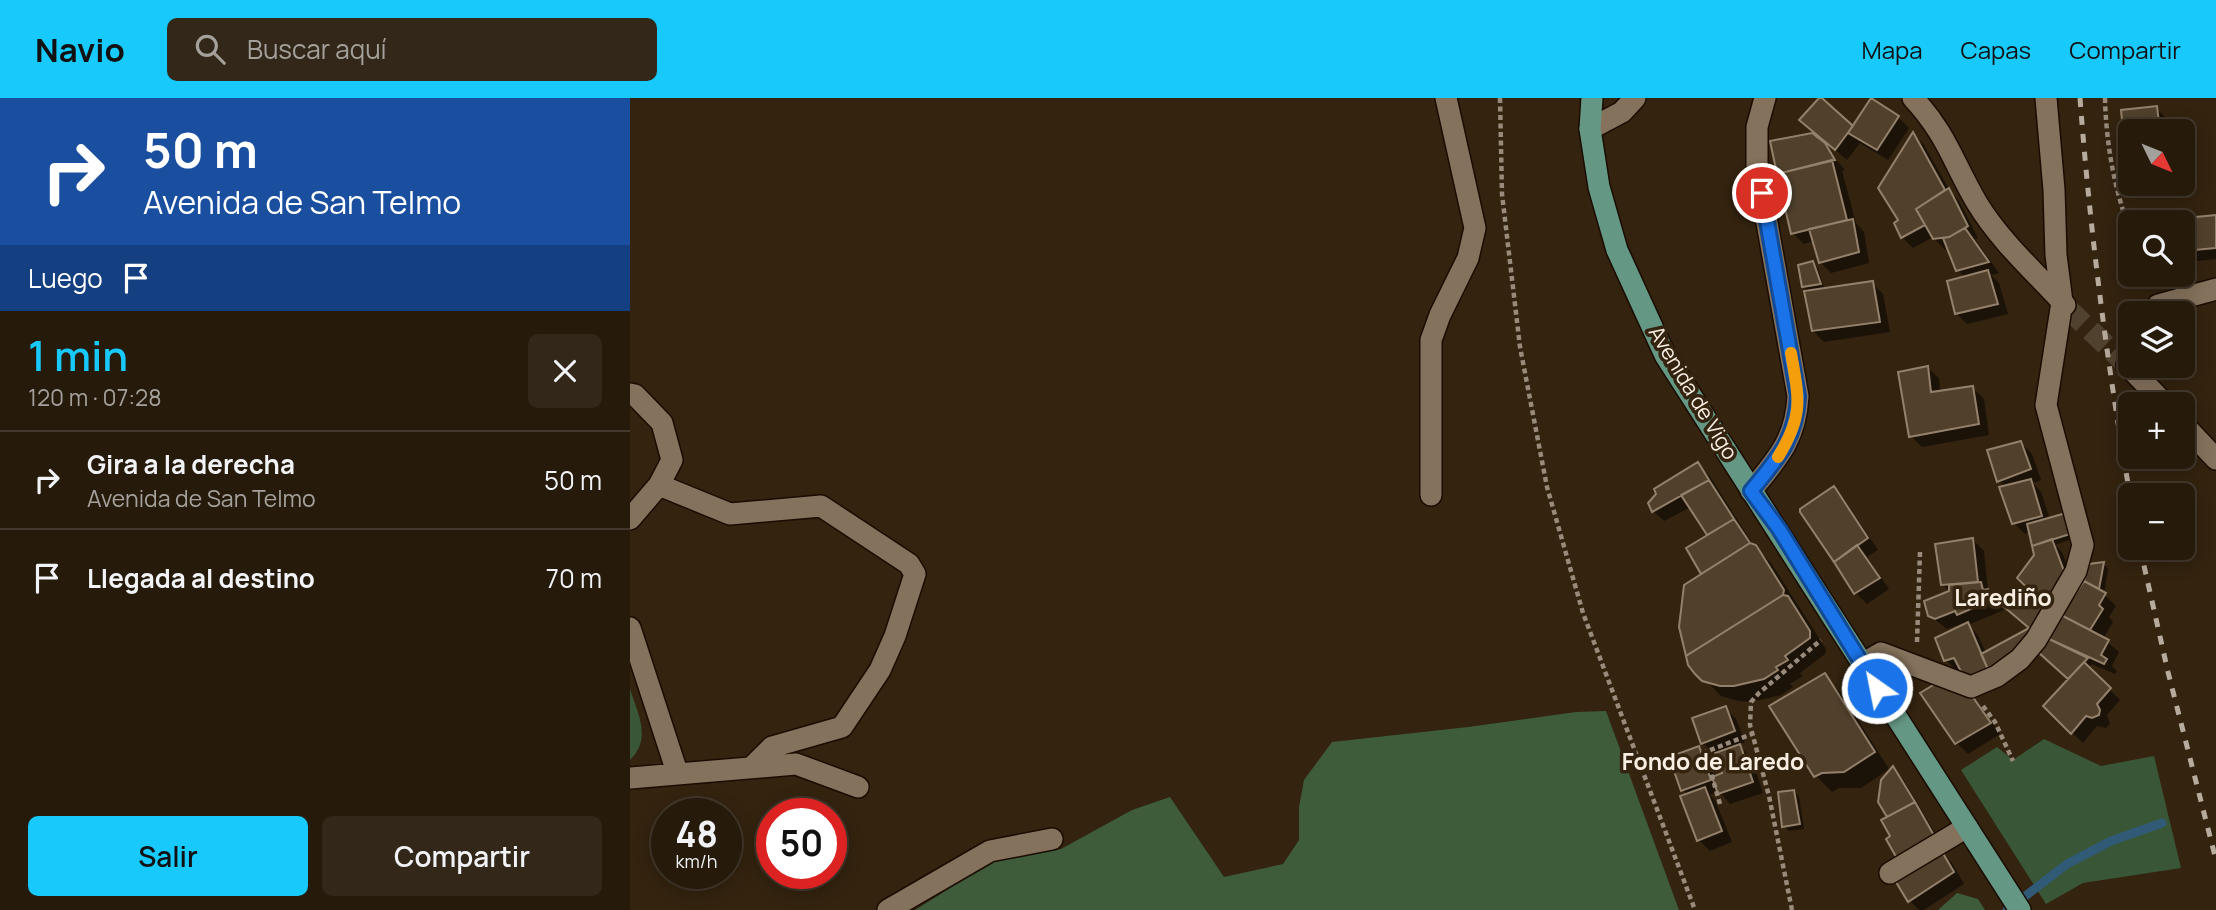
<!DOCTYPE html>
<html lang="es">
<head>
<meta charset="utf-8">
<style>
  :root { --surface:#261a0b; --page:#322719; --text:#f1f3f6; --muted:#a4a19d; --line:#42382c; --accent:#18cafc }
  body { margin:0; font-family:Manrope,sans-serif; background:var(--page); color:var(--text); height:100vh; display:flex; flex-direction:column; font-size:26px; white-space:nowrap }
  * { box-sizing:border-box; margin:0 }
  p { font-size:23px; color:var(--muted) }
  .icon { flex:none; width:38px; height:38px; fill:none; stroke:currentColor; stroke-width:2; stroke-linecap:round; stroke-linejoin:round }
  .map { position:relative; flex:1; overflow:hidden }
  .drawer { display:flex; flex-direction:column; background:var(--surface); width:630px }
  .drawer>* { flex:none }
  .hud { background:#1a4fa0; color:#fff; overflow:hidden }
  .needle { width:46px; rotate:133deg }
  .controls { position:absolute; left:1488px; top:21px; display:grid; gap:14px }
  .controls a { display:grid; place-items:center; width:77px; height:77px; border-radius:10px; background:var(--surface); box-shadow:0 4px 18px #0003,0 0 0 2px var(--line); font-size:35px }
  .speed { position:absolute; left:21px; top:700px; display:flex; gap:14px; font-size:35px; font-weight:700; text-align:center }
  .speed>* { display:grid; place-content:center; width:91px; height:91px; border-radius:50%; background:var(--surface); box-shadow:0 4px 18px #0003,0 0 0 2px var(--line); line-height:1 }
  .speed small { font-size:18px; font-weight:400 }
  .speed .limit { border:10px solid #d22; background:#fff; color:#111 }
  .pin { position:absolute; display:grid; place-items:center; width:60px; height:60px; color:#fff; margin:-30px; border:4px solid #fff; border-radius:50%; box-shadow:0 2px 7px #0007 }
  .me { position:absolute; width:77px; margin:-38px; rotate:327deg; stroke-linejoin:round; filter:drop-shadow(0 0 5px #0008) }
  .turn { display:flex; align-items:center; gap:24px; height:147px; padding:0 28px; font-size:32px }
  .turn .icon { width:91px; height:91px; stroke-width:2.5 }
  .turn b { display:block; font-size:49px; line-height:60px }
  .then { display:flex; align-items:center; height:66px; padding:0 28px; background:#0003; gap:14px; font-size:26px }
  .round { display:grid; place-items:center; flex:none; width:74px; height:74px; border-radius:10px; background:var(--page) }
  .headline { display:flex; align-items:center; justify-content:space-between; height:119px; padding:0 28px }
  h1 { font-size:42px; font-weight:600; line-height:52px; color:var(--accent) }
  .button { display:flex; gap:14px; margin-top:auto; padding:14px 28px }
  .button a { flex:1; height:80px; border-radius:10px; background:var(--accent); color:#111; font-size:28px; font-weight:600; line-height:80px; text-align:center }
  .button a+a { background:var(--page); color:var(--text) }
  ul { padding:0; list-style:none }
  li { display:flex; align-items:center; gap:21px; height:98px; padding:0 28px; border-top:2px solid var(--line) }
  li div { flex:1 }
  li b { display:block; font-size:26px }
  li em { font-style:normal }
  header { display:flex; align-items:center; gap:42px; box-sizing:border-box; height:98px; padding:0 35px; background:var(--accent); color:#111 }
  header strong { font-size:33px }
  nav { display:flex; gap:38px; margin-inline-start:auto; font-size:24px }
  .search { width:490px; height:63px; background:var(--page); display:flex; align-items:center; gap:18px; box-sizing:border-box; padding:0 24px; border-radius:10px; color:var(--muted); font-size:26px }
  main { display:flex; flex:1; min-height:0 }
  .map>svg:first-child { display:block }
  .green { fill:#395736 }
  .forest { fill:#3e5c3a }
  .shadow { fill:#0007 }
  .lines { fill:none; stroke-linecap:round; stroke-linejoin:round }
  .stream { stroke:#315a77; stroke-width:9 }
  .building { fill:#51412c; stroke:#94816b; stroke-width:2 }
  .minor-tunnel { stroke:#51412f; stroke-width:21; stroke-dasharray:21 10; stroke-linecap:butt }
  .minor-casing { stroke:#1a0c00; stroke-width:24 }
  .major-casing { stroke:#1a0c00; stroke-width:24 }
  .path { stroke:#988b7c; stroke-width:4.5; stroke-dasharray:5 3.5; stroke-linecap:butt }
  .minor { stroke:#85725c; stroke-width:21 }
  .major { stroke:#649784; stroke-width:21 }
  .rail { stroke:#b7ab9d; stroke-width:5; stroke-dasharray:9 9; stroke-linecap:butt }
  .route-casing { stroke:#114b97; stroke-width:18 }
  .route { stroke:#1a73e8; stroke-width:12 }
  .slow { stroke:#f59e0b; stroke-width:12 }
  .labels { text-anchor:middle; stroke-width:7; stroke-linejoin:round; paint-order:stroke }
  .street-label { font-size:21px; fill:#f8eee2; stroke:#33230f }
  .neighbourhood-label { font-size:23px; font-weight:bold; fill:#f8eee2; stroke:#33230f }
</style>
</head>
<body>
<header>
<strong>Navio</strong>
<div class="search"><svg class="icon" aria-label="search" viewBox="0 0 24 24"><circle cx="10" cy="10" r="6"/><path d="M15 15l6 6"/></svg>Buscar aquí</div>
<nav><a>Mapa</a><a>Capas</a><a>Compartir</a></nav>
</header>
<main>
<section class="drawer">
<div class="hud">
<div class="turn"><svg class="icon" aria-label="right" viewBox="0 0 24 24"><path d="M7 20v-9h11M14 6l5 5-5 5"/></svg><div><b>50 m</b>Avenida de San Telmo</div></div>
<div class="then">Luego<svg class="icon" aria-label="arrive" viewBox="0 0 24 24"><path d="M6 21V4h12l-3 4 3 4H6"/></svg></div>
</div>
<div class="headline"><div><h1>1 min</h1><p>120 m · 07:28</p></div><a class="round"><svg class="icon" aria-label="close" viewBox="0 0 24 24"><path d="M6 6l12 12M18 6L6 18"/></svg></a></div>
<ul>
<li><svg class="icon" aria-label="right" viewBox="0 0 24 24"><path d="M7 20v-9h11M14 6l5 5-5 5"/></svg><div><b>Gira a la derecha</b><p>Avenida de San Telmo</p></div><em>50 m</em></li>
<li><svg class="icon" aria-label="arrive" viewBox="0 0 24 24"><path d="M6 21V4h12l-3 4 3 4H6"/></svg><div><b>Llegada al destino</b></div><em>70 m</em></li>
</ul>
<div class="button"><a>Salir</a><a>Compartir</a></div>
</section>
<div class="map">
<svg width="1586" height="812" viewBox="0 0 1586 812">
  <rect width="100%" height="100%" fill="#33230f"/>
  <path class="green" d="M0 591C8 616 22 641 0 662Z
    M1414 641 1471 668 1524 658 1551 770 1453 785 1416 806 1331 672 1367 649 1383 662Z"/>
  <path class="forest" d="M976 613 1049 812H285L366 761 431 751 502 712 540 699 594 779 653 766 669 742V709L674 682 702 644 838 629 946 614Z
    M1327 795 1348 801 1355 812H1308Z"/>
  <path class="shadow" d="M1242 2 1268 19 1279 30 1258 62 1230 45 1217 62 1182 32 1223 31Z
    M1526 10 1537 21 1539 33H1500V56L1496 53 1493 14Z
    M1283 36 1294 47 1320 93 1329 103 1348 140 1345 141 1369 175 1361 177 1369 185 1378 216 1337 226 1326 215 1335 180 1328 172 1319 151 1315 152 1303 139 1283 150 1272 139 1270 122Z
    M1194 47 1215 72 1212 73 1226 125 1234 134 1239 165 1201 175 1190 164 1184 143 1174 146 1163 135Z
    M1586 118V161L1567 163 1556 152Z
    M1182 165 1188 171 1195 192 1242 185 1253 196 1260 234 1194 244 1183 233 1179 194 1173 189Z
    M1298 270 1309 280 1310 294 1343 290 1354 301 1359 337 1292 349 1281 338Z
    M1391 345 1402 356 1411 382 1403 385 1411 394 1420 421 1435 417 1444 440 1425 447 1432 454 1448 496 1457 481 1474 466 1478 471 1474 496 1486 508 1479 519 1483 524 1473 541 1489 554 1482 568 1487 573 1485 576 1462 566 1458 570 1490 602 1477 617 1480 626 1476 630 1467 628 1453 645 1415 608 1440 581 1411 553 1387 577 1366 589 1332 571 1327 573 1316 562 1334 528 1333 525 1317 531 1299 517 1321 495 1313 487 1343 442 1354 453 1358 494 1374 512 1338 527 1348 537 1356 555 1401 531 1399 499 1404 495 1406 458 1400 434 1395 436 1384 425 1375 389 1369 383Z
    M1552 357 1561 368 1548 371 1538 359Z
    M1068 367 1079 377 1124 448 1141 465 1196 551 1195 556 1170 575 1173 578 1160 586 1163 589 1151 597 1121 604 1108 603 1091 598 1060 566 1073 477 1058 451 1080 437 1061 409 1034 423 1023 413Z
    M1204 390 1214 401 1248 452 1237 459 1259 491 1237 506 1226 495Z
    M1194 578 1210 594 1259 671 1231 690H1209L1202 694 1186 678Z
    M1292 595 1339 597 1351 609 1370 636 1338 656 1327 645Z
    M1095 610 1106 621 1115 644 1108 647 1121 659 1133 695 1100 706 1089 693 1080 697 1085 702 1102 744 1080 753 1069 742 1058 697 1053 692 1068 650 1079 661 1086 679 1094 677 1087 655 1084 656 1073 645Z
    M1263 671 1273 681 1316 753 1312 755 1322 765 1334 786 1294 812H1289L1280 803 1265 780 1279 772 1263 739 1259 720Z
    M1164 693 1169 699 1174 731 1159 733 1154 728Z"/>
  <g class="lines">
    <path class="stream" d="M1377 812 1437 766 1481 743 1532 725"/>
  </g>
  <path class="building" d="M1189 0H1192L1223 28 1205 52 1169 22Z
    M1241 0 1269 18 1247 52 1218 35Z
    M1527 8 1530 33H1500V53H1495L1491 12Z
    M1283 34 1315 92 1286 111 1295 127 1271 140 1264 125 1268 122 1248 90Z
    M1182 35 1195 45 1205 62 1147 76 1140 43Z
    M1202 62 1217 122 1161 136 1147 76Z
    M1319 90 1338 128 1319 139 1303 141 1286 111Z
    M1586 117V150L1554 153 1556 120Z
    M1223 121 1229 154 1189 165 1179 131Z
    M1335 130 1359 164 1326 173 1313 140 1319 139Z
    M1183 163 1191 186 1172 189 1168 167Z
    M1358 172 1368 206 1325 216 1317 183Z
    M1243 183 1250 224 1182 233 1174 193Z
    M1298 268 1301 294 1343 288 1349 326 1279 339 1268 274Z
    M1391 343 1401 371 1367 384 1357 352Z
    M1552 356 1558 362 1541 367 1536 359H1552Z
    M1068 364 1079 382 1022 414 1018 405 1026 396 1024 391Z
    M1401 381 1412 418 1382 426 1369 389Z
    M1079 382 1104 421 1077 437 1051 397Z
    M1204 388 1238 440 1204 464 1170 414V411Z
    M1436 415 1440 436 1402 448 1397 426Z
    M1104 421 1120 445 1071 476 1056 450Z
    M1343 440 1348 484 1311 487 1305 446Z
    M1422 441 1437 481 1419 511 1387 480 1404 457 1402 448Z
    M1120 445 1126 447 1154 492 1153 497 1056 558 1049 529 1054 487Z
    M1227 447 1250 480 1224 496 1204 464Z
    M1474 464 1469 491 1454 483 1459 466Z
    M1454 483 1476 495 1469 507 1473 511 1460 532 1431 517Z
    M1351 484 1353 492 1358 491 1364 501 1327 517 1325 513 1305 521 1298 518 1294 503 1319 493V487Z
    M1393 492 1399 496 1402 494 1419 511 1406 536 1373 508Z
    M1153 497 1158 498 1180 533V540L1155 558 1158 562 1146 569 1148 572 1134 581 1104 588H1090L1072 583 1065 576 1058 567 1056 558Z
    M1431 517 1479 542 1471 557 1477 561 1474 566 1417 540Z
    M1338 524 1360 576 1336 583 1324 560 1314 563 1305 540Z
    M1399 530 1406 536 1360 576 1351 556Z
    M1417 540 1458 560 1438 581 1408 554Z
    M1454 564 1481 590 1467 606 1470 612 1469 617 1462 620 1456 618 1441 636 1413 608Z
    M1195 575 1245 654 1214 674 1192 675 1184 679 1139 608Z
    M1310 583 1340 595 1361 625 1325 646 1290 595Z
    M1096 608 1105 633 1071 646 1062 620Z
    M1110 646 1123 684 1088 696 1082 679 1092 675 1085 655Z
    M1069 648 1081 682 1051 693 1039 659Z
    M1263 668 1285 704 1257 719 1248 704 1251 682Z
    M1075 689 1092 733 1067 743 1050 698Z
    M1164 692 1170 726 1152 729 1148 694Z
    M1285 704 1306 741 1269 764 1256 741 1260 738 1251 722Z
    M1311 752 1324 774 1278 804 1263 779Z"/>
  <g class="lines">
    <path class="minor-tunnel" d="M1438 211 1497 267"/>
    <g class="minor-casing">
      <path id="minor" d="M1283 0C1316 35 1324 66 1347 105 1370 143 1405 174 1435 207
        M960 31 992 14 1005 0
        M1528 207 1586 191
        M1497 267 1535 306
        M0 296 5 297 32 325 42 362 29 387 0 421
        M1552 325 1586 361
        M29 387 100 416 191 408 279 466 285 476 265 538 250 572 212 629 142 649 123 668
        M1121 393C1148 360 1166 341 1168 298L1127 69V29L1135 0
        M801 397V242L810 217 838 160 845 130 816 0
        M0 530 47 674
        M1232 566 1251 555 1341 589 1367 578 1390 561 1406 542 1446 473 1453 447 1416 307 1432 204 1426 157 1424 92 1416 0
        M0 680 166 666 228 689
        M1260 775 1337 729
        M258 812 360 753 422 741"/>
    </g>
    <g class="major-casing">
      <path id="major" d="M962 0 960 31 969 89 987 152 1035 257 1390 812"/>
    </g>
    <path class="path" d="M870 0 872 96 890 249 917 389 953 515 1065 812
      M1475 0C1476 44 1484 91 1500 132
      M1287 544 1290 454
      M1353 608 1365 624 1383 663
      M1090 706 1075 654 1122 636
      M1162 812 1139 698 1120 627 1121 604 1129 595 1191 542"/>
    <use href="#minor" class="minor"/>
    <use href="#major" class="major"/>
    <path class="rail" d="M1450 0C1460 133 1477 266 1500 397
      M1510 450 1538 574 1586 762"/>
  </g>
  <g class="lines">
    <g class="route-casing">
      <path id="route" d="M1132 95 1168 298C1166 341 1148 360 1121 393L1149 431 1247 590"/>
    </g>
    <use href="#route" class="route"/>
    <path class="slow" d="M1148 359C1174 317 1169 301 1161 255"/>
  </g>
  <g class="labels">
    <g class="street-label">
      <text transform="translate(1063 295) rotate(59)" y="7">Avenida de Vigo</text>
    </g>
    <g class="neighbourhood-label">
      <text x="1373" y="508">Larediño</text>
      <text x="1083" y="672">Fondo de Laredo</text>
    </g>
  </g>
</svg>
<div class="controls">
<a><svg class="needle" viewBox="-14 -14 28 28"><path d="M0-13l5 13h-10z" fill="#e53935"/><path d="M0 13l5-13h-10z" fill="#a4a19d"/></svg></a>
<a><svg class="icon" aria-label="search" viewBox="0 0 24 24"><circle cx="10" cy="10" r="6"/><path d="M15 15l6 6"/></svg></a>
<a><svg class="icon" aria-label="layers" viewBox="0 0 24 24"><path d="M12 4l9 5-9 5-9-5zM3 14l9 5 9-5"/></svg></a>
<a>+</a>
<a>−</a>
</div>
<div class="speed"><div>48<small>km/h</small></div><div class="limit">50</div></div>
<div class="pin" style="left:1132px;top:95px;background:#d93025"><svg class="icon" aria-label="arrive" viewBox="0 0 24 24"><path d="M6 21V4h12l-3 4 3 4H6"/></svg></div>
<svg class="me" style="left:1247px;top:590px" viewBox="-20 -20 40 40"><circle r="17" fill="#1a73e8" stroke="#fff" stroke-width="3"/><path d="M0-11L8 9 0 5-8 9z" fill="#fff"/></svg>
</div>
</main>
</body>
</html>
